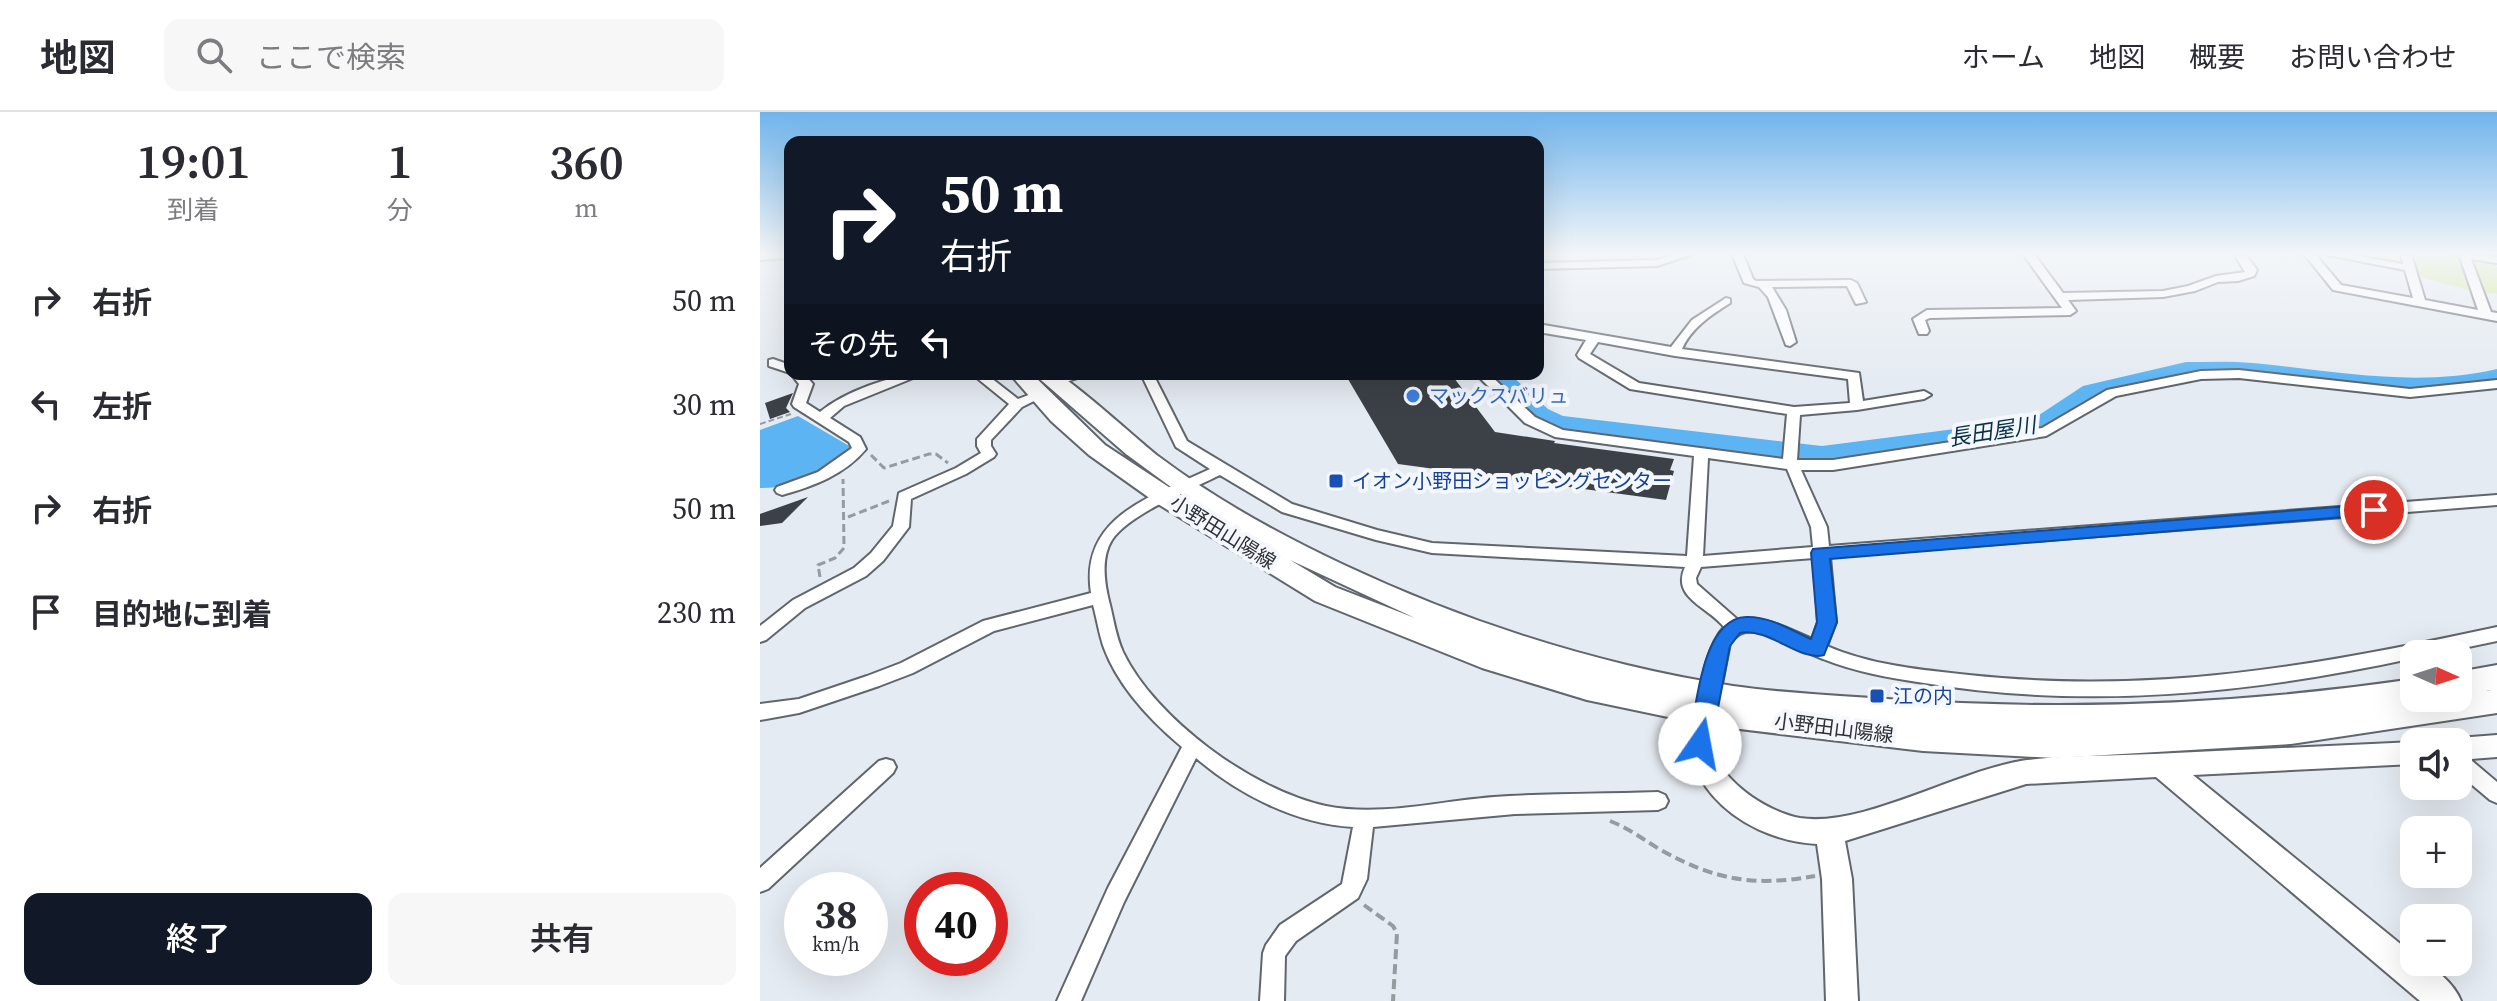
<!DOCTYPE html>
<html lang="ja">
<head>
<meta charset="utf-8">
<style>
  :root { --surface:#fff; --page:#f7f7f7; --text:#2b2b33; --muted:#7c7c81; --line:#e1e1e2; --accent:#111827 }
  body { margin:0; font-family:"Source Serif 4","Noto Sans JP",serif; background:var(--page); color:var(--text); height:100vh; display:flex; flex-direction:column; font-size:30px; white-space:nowrap }
  * { box-sizing:border-box; margin:0 }
  p { font-size:26px; color:var(--muted) }
  .icon { flex:none; width:44px; height:44px; fill:none; stroke:currentColor; stroke-width:2; stroke-linecap:round; stroke-linejoin:round }
  .map { position:relative; flex:1; overflow:hidden }
  .side { display:flex; flex-direction:column; background:var(--surface); width:760px }
  .side>* { flex:none }
  .hud { position:absolute; left:24px; top:24px; width:760px; height:244px; border-radius:16px; box-shadow:0 8px 32px #0002; background:#111827; color:#fff; overflow:hidden }
  .needle { width:52px; rotate:93deg }
  .fabs { position:absolute; left:1640px; top:528px; display:grid; gap:16px }
  .fabs a { display:grid; place-items:center; width:72px; height:72px; border-radius:16px; background:var(--surface); box-shadow:0 8px 32px #0002; font-size:40px }
  .speed { position:absolute; left:24px; top:760px; display:flex; gap:16px; font-size:40px; font-weight:700; text-align:center }
  .speed>* { display:grid; place-content:center; width:104px; height:104px; border-radius:50%; background:var(--surface); box-shadow:0 8px 32px #0002; line-height:1 }
  .speed small { font-size:20px; font-weight:400 }
  .speed .limit { border:12px solid #d22; background:#fff; color:#111 }
  .pin { position:absolute; display:grid; place-items:center; width:68px; height:68px; color:#fff; margin:-34px; border:4px solid #fff; border-radius:50%; box-shadow:0 2px 8px #0007 }
  .me { position:absolute; width:88px; margin:-44px; rotate:12deg; stroke-linejoin:round; filter:drop-shadow(0 0 6px #0008) }
  .turn { display:flex; align-items:center; gap:28px; height:168px; padding:0 24px; font-size:36px }
  .turn .icon { width:104px; height:104px; stroke-width:2.5 }
  .turn b { display:block; font-size:56px; line-height:68px }
  .then { display:flex; align-items:center; height:76px; padding:0 24px; background:#0003; gap:16px; font-size:30px }
  .eta { display:flex; justify-content:space-evenly; align-items:center; height:136px; text-align:center }
  .eta b { font-size:48px; font-weight:600; line-height:56px }
  .action { display:flex; gap:16px; margin-top:auto; padding:16px 24px }
  .action a { flex:1; height:92px; border-radius:16px; background:var(--accent); color:#fff; font-size:32px; font-weight:600; line-height:92px; text-align:center }
  .action a+a { background:var(--page); color:var(--text) }
  ul { padding:0; list-style:none }
  li { display:flex; align-items:center; gap:24px; height:104px; padding:0 24px }
  li div { flex:1 }
  li b { display:block; font-size:30px }
  li em { font-style:normal }
  header { display:flex; align-items:center; gap:48px; box-sizing:border-box; height:112px; padding:0 40px; background:var(--surface); border-bottom:2px solid var(--line) }
  header strong { font-size:38px }
  nav { display:flex; gap:44px; margin-inline-start:auto; font-size:28px }
  .search { width:560px; height:72px; background:var(--page); display:flex; align-items:center; gap:20px; box-sizing:border-box; padding:0 28px; border-radius:16px; color:var(--muted); font-size:30px }
  main { display:flex; flex:1; min-height:0 }
  .map>svg:first-child { display:block }
  .green { fill:#d2e78b }
  .water { fill:#5cb4f2 }
  .lines { fill:none; stroke-linecap:round; stroke-linejoin:round }
  .river { fill:#5cb4f2; fill-rule:evenodd }
  .building { fill:#3c4147 }
  .lane-casing { stroke:#61656c; stroke-width:9 }
  .street-casing { stroke:#61656c; stroke-width:4 }
  .secondary-casing { stroke:#61656c; stroke-width:4 }
  .primary-casing { stroke:#61656c; stroke-width:4 }
  .path-far2 { stroke:#969ba0; stroke-width:2; stroke-dasharray:6 3; stroke-linecap:butt }
  .path-far1 { stroke:#969ba0; stroke-width:3; stroke-dasharray:8 4; stroke-linecap:butt }
  .path { stroke:#969ba0; stroke-width:4; stroke-dasharray:10 5; stroke-linecap:butt }
  .lane { stroke:#fff; stroke-width:6 }
  .street { fill:#fff; fill-rule:evenodd }
  .secondary { fill:#fff; fill-rule:evenodd }
  .primary { fill:#fff; fill-rule:evenodd }
  .route { fill:#1a73e8; stroke:#114b97; stroke-width:2 }
  .shop-dot { fill:#3f7fe0; stroke:#f4f8fe; stroke-width:3 }
  .transit-dot { fill:#1a4fb4; stroke:#f4f8fe; stroke-width:3 }
  .labels { text-anchor:middle; stroke-width:8; stroke-linejoin:round; paint-order:stroke }
  .shop-label { font-size:20px; fill:#366cbe; stroke:#f4f8fe; text-anchor:start }
  .transit-label { font-size:20px; fill:#164399; stroke:#f4f8fe; text-anchor:start }
  .street-label { font-size:20px; fill:#2f3134; stroke:#f4f8fe }
  .water-label { font-size:22px; font-style:italic; fill:#093048; stroke:#f4f8fe }
</style>
</head>
<body>
<header>
<strong>地図</strong>
<div class="search"><svg class="icon" aria-label="search" viewBox="0 0 24 24"><circle cx="10" cy="10" r="6"/><path d="M15 15l6 6"/></svg>ここで検索</div>
<nav><a>ホーム</a><a>地図</a><a>概要</a><a>お問い合わせ</a></nav>
</header>
<main>
<section class="side">
<div class="eta">
<div><b>19:01</b><p>到着</p></div>
<div><b>1</b><p>分</p></div>
<div><b>360</b><p>m</p></div>
</div>
<ul>
<li><svg class="icon" aria-label="right" viewBox="0 0 24 24"><path d="M7 20v-9h11M14 6l5 5-5 5"/></svg><div><b>右折</b></div><em>50 m</em></li>
<li><svg class="icon" aria-label="left" viewBox="0 0 24 24"><path d="M17 20v-9H6M10 6l-5 5 5 5"/></svg><div><b>左折</b></div><em>30 m</em></li>
<li><svg class="icon" aria-label="right" viewBox="0 0 24 24"><path d="M7 20v-9h11M14 6l5 5-5 5"/></svg><div><b>右折</b></div><em>50 m</em></li>
<li><svg class="icon" aria-label="arrive" viewBox="0 0 24 24"><path d="M6 21V4h12l-3 4 3 4H6"/></svg><div><b>目的地に到着</b></div><em>230 m</em></li>
</ul>
<div class="action"><a>終了</a><a>共有</a></div>
</section>
<div class="map">
<svg width="1737" height="889" viewBox="0 0 1737 889">
  <rect width="100%" height="100%" fill="#e5ebf2"/>
  <path class="green" d="M1605 142H1737V182C1692 177 1646 161 1605 142Z"/>
  <path class="water" d="M38 304 91 335 90 338C62 362 38 376 0 376V318Z"/>
  <g class="lines">
    <path class="river" d="M1426 250C1448 250 1471 249 1493 251 1575 259 1656 276 1737 257V273L1711 279 1638 283 1489 266H1426L1341 286 1291 320 1281 322 1062 352 787 318 768 309 722 262H750L788 297 803 304 1062 334 1273 307 1323 274Z"/>
  </g>
  <path class="building" d="M585 262H691L735 320 795 329 794 331 914 347 910 358 914 359 906 388 638 352Z
    M33 281 26 296 30 300 10 307 5 291Z
    M48 385 22 411 0 414V402Z"/>
  <g class="lines">
    <g class="lane-casing">
      <path id="lane" d="M296 270 322 262"/>
    </g>
    <g class="street-casing">
      <path id="street" d="M0 142H30V146L0 148Z
        M915 142H933L897 154 778 157 780 151 896 148Z
        M972 142H983L993 167 996 169 1091 168 1097 171 1106 190 1096 192 1087 174 1012 175 1026 198 1036 230 1030 234 1026 233 1008 185 999 175 984 171Z
        M1263 142H1274L1303 181 1403 179 1428 174 1456 164 1485 160 1474 142H1485L1497 158 1494 164 1478 169 1458 170 1435 179 1403 185 1308 188 1316 199 1310 203 1170 206 1165 208 1169 219 1167 222H1159L1153 207 1167 198 1302 196Z
        M1544 142H1555L1581 173 1653 186 1645 158 1562 142H1588L1643 152 1641 142H1651L1665 188 1718 198 1700 145 1696 142 1737 145V151L1711 147 1731 200 1737 201V209L1573 178Z
        M966 186 970 187V191C951 203 931 216 922 237L1099 261 1103 289 1164 279 1171 283 1164 287 1097 298 1040 303 1037 348H1073L1282 316 1347 278 1441 259 1479 258 1650 277 1737 268V276L1650 285 1479 266 1441 267 1356 284 1286 324 1073 358H1041L1067 415 1069 434 1737 383V393L1070 445 1076 510 1067 534C1110 553 1162 558 1209 563 1396 583 1555 554 1737 515V529L1675 542H1654V546C1493 581 1328 598 1164 571 1131 566 1095 560 1063 547 1041 539 1020 523 996 520 984 518 977 522 970 531L960 582 957 587 951 589 945 587C937 569 951 529 964 515 947 494 911 486 925 455L672 441 616 428 522 400 460 363C432 377 369 402 352 428 340 447 345 474 350 493 354 509 356 525 363 540 395 607 494 679 566 694 621 705 679 689 734 685 789 681 844 682 898 680L905 683 908 689 905 695 898 698 755 702 613 715 607 767 598 786 536 829 525 844 524 889H500L503 841 506 833 520 813 582 772 593 715C536 712 478 682 436 646L364 790 321 889H297L348 776 422 635C391 609 358 574 344 536 339 522 337 507 333 493L234 519 153 561 119 574 39 601 0 608V592L39 587 107 564 141 551 223 509 331 481C319 404 393 384 450 357L416 335 381 262H393L427 329 532 392 617 418 672 431 927 444 934 344 795 325 765 311 716 262H729L775 305 803 318 1023 347 1027 302 870 277 819 246 817 243 826 228 778 220V212L911 235 932 208ZM838 230 915 244 1088 267 1090 291 1034 295 879 271 830 242ZM948 346 1027 357 1051 415 1053 435 943 444ZM1054 446 1058 510 1052 527C1030 517 1003 503 978 508L937 472 936 466 941 455Z
        M13 247 30 253V261L9 254V248Z
        M31 262H44L53 272 46 291 60 300C84 280 133 262 163 262L84 294 70 306 100 325 106 337C84 363 54 374 22 383L17 381 15 378 17 375 58 360 92 336 89 330 34 295 32 292 39 272Z
        M212 262H226L258 287 279 279 286 283 262 295 231 328V334L236 342 234 345 206 362 151 387 149 415 123 449 106 464 45 496 6 528 0 530V514L33 488 94 456 111 441 133 414 139 381 196 356 221 341 217 334V327L249 292Z
        M1698 641 1705 643 1737 670V691L1730 688 1698 661Z
        M126 647 133 649 136 655 133 661 8 777 0 780V756L119 649Z"/>
    </g>
    <g class="secondary-casing">
      <path id="secondary" d="M950 573 959 576 963 583C959 598 952 614 953 630 955 667 1007 700 1040 706 1103 716 1200 657 1267 648 1309 643 1352 644 1394 642 1481 638 1567 634 1654 630H1655L1654 652 1433 663 1654 843V850C1672 850 1695 873 1701 889H1660L1396 665 1266 672 1085 729 1092 767 1098 889H1066L1062 767 1057 732C977 728 898 659 941 576Z
        M1737 623V645L1698 648V630H1688L1698 626Z"/>
    </g>
    <g class="primary-casing">
      <path id="primary" d="M250 262H272L345 333 430 389 366 342 274 262C280 262 289 260 296 262 310 266 380 330 398 344 455 387 518 422 582 452 705 510 838 553 973 574 1029 582 1085 584 1142 588 1314 599 1483 592 1654 567V586H1698V560L1737 553V577L1726 579 1737 577V601L1531 632 1294 646 1163 639 946 613 827 588 722 556 555 489 398 392 329 343 291 309ZM530 448 655 506 575 475Z"/>
    </g>
    <path class="path-far2" d="M0 312 31 302"/>
    <path class="path-far1" d="M111 343 124 356 169 342H176L188 351
      M88 405 129 389
      M60 465 58 453 75 446 84 436 83 367"/>
    <path class="path" d="M850 709C868 716 883 727 899 737 955 768 992 775 1055 764
      M604 793 633 814 637 821 633 889"/>
    <use href="#lane" class="lane"/>
    <use href="#street" class="street"/>
    <use href="#secondary" class="secondary"/>
    <use href="#primary" class="primary"/>
  </g>
  <linearGradient id="sky" x2="0" y2="1"><stop stop-color="#70b4ec"/><stop offset="0.53" stop-color="#f3f6f9"/><stop offset="1" stop-color="#f3f6f9" stop-opacity="0"/></linearGradient>
  <rect width="1737" height="267" fill="url(#sky)"/>
  <path class="route" d="M1614 392 1620 394 1622 398 1620 402 1070 447 1077 510 1064 543C1040 550 1009 515 980 521L970 534 951 632 948 638 940 641 932 638 929 632C936 597 941 507 986 505 1009 504 1031 518 1051 527L1057 510 1051 441 1053 437Z"/>
  <circle class="shop-dot" cx="653" cy="284" r="8"/>
  <g class="transit-dot">
    <rect x="568" y="361" width="16" height="16" rx="4"/>
    <rect x="1109" y="576" width="16" height="16" rx="4"/>
  </g>
  <g class="labels">
    <g class="shop-label">
      <text x="669" y="291">マックスバリュ</text>
    </g>
    <g class="transit-label">
      <text x="592" y="376">イオン小野田ショッピングセンター</text>
      <text x="1133" y="591">江の内</text>
    </g>
    <g class="street-label">
      <text transform="translate(463 420) rotate(32)" y="7">小野田山陽線</text>
      <text transform="translate(1074 616) rotate(7)" y="7">小野田山陽線</text>
    </g>
    <g class="water-label">
      <text transform="translate(1232 319) rotate(-9)" y="8">長田屋川</text>
    </g>
  </g>
</svg>
<div class="fabs">
<a><svg class="needle" viewBox="-14 -14 28 28"><path d="M0-13l5 13h-10z" fill="#e53935"/><path d="M0 13l5-13h-10z" fill="#7c7c81"/></svg></a>
<a><svg class="icon" aria-label="sound" viewBox="0 0 24 24"><path d="M4 9h4l5-4v14l-5-4H4zM17 9q2 3 0 6"/></svg></a>
<a>+</a>
<a>−</a>
</div>
<div class="speed"><div>38<small>km/h</small></div><div class="limit">40</div></div>
<div class="pin" style="left:1614px;top:398px;background:#d93025"><svg class="icon" aria-label="arrive" viewBox="0 0 24 24"><path d="M6 21V4h12l-3 4 3 4H6"/></svg></div>
<svg class="me" style="left:940px;top:632px" viewBox="-20 -20 40 40"><circle r="19" fill="#fff"/><path d="M0-13L10 11 0 6-10 11z" fill="#1a73e8"/></svg>
<div class="hud">
<div class="turn"><svg class="icon" aria-label="right" viewBox="0 0 24 24"><path d="M7 20v-9h11M14 6l5 5-5 5"/></svg><div><b>50 m</b>右折</div></div>
<div class="then">その先<svg class="icon" aria-label="left" viewBox="0 0 24 24"><path d="M17 20v-9H6M10 6l-5 5 5 5"/></svg></div>
</div>
</div>
</main>
</body>
</html>
